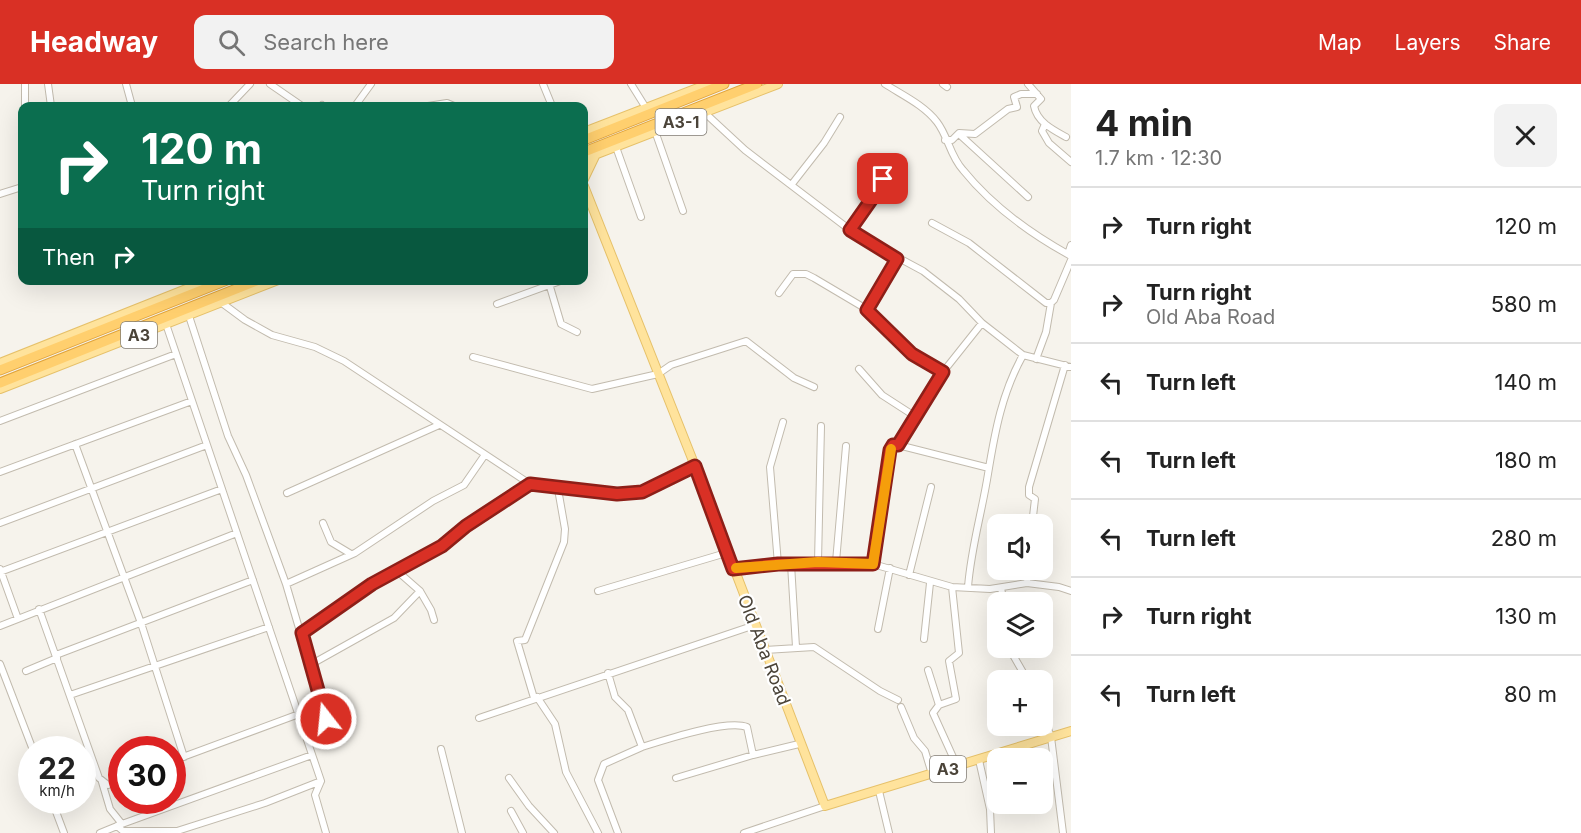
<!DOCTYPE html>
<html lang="en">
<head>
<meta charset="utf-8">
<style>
  :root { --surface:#fff; --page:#f2f2f2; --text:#222; --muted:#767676; --line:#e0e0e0; --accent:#d93025 }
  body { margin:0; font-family:Inter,sans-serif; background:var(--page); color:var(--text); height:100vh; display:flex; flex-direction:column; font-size:22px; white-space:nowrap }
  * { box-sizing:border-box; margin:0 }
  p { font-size:20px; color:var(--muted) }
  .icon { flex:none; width:33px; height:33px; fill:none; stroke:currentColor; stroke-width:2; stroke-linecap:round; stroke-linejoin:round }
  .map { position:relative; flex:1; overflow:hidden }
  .side { display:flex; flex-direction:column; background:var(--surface); width:510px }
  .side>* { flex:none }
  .guide { position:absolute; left:18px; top:18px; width:570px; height:183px; border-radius:12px; box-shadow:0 6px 24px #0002; background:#0b6e4f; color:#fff; overflow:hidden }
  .buttons { position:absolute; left:987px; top:430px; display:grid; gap:12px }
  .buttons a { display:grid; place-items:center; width:66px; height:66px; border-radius:12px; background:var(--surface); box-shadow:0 6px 24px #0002; font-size:30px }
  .speed { position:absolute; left:18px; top:652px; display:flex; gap:12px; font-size:30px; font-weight:700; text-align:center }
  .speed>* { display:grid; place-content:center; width:78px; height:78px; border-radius:50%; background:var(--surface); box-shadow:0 6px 24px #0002; line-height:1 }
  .speed small { font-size:15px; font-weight:400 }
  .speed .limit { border:9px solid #d22; background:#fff; color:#111 }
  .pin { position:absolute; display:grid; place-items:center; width:51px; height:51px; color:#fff; margin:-26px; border-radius:12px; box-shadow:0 3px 9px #0006 }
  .me { position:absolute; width:66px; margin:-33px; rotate:344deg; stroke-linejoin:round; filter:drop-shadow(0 0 4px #0008) }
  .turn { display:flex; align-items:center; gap:21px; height:126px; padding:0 24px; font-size:27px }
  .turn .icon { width:78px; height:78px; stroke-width:2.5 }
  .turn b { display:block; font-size:42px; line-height:51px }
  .then { display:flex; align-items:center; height:57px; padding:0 24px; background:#0003; gap:12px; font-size:22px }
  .round { display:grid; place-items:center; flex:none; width:63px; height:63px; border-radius:12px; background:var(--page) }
  .summary { display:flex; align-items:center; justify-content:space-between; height:102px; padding:0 24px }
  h1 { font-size:36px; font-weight:700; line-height:45px }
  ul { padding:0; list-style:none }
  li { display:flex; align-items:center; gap:18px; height:78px; padding:0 24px; border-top:2px solid var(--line) }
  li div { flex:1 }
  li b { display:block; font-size:22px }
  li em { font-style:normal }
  header { display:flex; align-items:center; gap:36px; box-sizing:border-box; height:84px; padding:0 30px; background:var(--accent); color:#fff }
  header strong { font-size:28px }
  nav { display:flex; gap:33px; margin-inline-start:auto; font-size:21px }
  .search { width:420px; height:54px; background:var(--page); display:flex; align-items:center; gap:15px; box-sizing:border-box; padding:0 21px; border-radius:12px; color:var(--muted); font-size:22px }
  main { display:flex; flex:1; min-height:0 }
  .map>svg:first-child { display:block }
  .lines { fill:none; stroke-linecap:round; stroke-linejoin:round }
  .minor-casing { stroke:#c2bbae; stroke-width:8 }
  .major-casing { stroke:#e6c16a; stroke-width:10 }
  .highway-casing { stroke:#e0a43c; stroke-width:11 }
  .minor { stroke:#fff; stroke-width:6 }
  .major { stroke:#ffe39c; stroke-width:8 }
  .highway { stroke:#ffcf6e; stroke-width:9 }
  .route-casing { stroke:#8d1f18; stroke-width:15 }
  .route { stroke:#d93025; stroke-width:10 }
  .slow { stroke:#f59e0b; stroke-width:10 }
  .labels { text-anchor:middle; stroke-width:4.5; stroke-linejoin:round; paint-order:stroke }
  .shield { fill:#fff; stroke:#817c74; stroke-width:1.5 }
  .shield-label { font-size:16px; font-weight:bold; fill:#4b4439 }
  .street-label { font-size:18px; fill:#4b4439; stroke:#fff }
</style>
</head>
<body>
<header>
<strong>Headway</strong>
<div class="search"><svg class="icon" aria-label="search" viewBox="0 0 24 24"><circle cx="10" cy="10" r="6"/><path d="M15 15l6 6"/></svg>Search here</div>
<nav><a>Map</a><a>Layers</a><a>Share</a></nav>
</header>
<main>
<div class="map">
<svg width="1071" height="749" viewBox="0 0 1071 749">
  <rect width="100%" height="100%" fill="#f6f3ec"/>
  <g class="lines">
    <g class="minor-casing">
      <path id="minor" d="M48 0 51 22
        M126 0 132 22
        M270 0 302 22
        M543 0 552 22
        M631 0 646 24
        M885 0C902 11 924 21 937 38 948 52 950 72 963 86 992 122 1031 150 1071 172
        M943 0 947 3
        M1028 0 1041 15 1034 22C1037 38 1053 46 1066 53
        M25 22V0
        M229 22 250 0
        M321 22 322 21
        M355 22 371 0
        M428 22 447 19 454 22
        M705 29 745 66 858 152 923 187 959 215 982 239 1023 271 1071 283
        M1045 40 1042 47 1049 59 1071 78
        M655 47 683 127
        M959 50 1028 113
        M945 56H952L959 49 975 50 1008 25 1017 23 1014 13 1021 10H1037
        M616 63 641 133
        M792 100 824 59 840 33
        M0 110 22 103
        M932 139 969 159 1046 219H1051L1054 216 1071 176
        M850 146 883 99 880 90 862 79
        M1068 170 1071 161
        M897 175 868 226 912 270 943 288
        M548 196 561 240 577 248
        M779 209 793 190H806L814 194 868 226
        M222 219 245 236 272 251 315 263 344 277 530 400 617 410 642 408 695 382
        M497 220 563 196
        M189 232 228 352 246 391 286 500 331 653
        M166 240 321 697 315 711 326 749
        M473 273 592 305 658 290 671 281 746 257 794 294 814 303
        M1036 275 1046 248 1051 219
        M859 285 882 311 916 333
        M0 337 176 270
        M75 360 141 539 184 673
        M898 361 989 384
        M0 388 192 317
        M287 409 439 341
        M0 439 207 361
        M323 439 331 458 351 470
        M1032 441 1035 415 1029 411V403L1065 281
        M818 478 821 342
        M836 478 846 362
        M778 480 770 383 783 338
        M791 480 796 563
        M873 480 890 366 893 361H898L943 288 982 239
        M0 485 18 535
        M733 485 818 478 873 480 952 503 990 505 1027 499 1059 503 1071 507
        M0 488 222 405
        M909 491 931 403
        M1027 499 1028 486
        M286 500 355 469 433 417 464 401 484 372
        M952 503 959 569 949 577 956 615 939 621 933 629 957 682
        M968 503C971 464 982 428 988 390 995 347 1002 309 1023 271
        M1001 504 1004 519
        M420 507 431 526 434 536
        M598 507 726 469
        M39 525 99 694 108 701 122 696
        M0 542 237 449
        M878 545 890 484
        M301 549 381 494 442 462 467 442 530 400
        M924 555 930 499
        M1009 564 1028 597
        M765 566 814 563 880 607 898 616
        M56 571 253 496
        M0 580 33 666
        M310 581 394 534 420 507 396 486
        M928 586 939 621
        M26 587 57 574
        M608 589 615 613 628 626 642 663 604 680 598 696 618 749
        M70 611 269 543
        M537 613 555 640 566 688 598 749
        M534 614 517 557 525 556 564 458 565 445 558 405
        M901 623 914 654 925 667 932 690
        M1042 628 1051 653 1063 749
        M479 634 755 541
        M642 663C664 656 727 635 747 643L753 671 799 660
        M441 665 462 749
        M979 676 990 725 991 749
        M172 677 299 630
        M509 694 529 722 554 749
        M676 694 753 671
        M879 707 889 749
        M52 717 64 749
        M511 727 523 749
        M122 740 312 671
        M117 742 123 747H177L265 719 321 697
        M100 749 122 740 110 725 102 698
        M744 749 825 722"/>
    </g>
    <g class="major-casing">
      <path id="major" d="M584 48 708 0
        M584 75 778 0
        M584 95 596 70
        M584 102 695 382 825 722 1071 647
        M0 279 209 196
        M0 305 278 196"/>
    </g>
    <g class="highway-casing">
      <path id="highway" d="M584 56 724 0
        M584 68 757 0
        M0 286 227 196
        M0 299 259 196"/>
    </g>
    <use href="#minor" class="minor"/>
    <use href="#major" class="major"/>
    <use href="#highway" class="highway"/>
  </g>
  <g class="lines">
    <g class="route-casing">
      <path id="route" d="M326 635 302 549 372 500 442 462 466 442 530 400 617 410 642 408 695 382 733 485 778 480H873L890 366 893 361H898L943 288 912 270 867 226 897 175 850 146 883 99V95"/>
    </g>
    <use href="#route" class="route"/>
    <path class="slow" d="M736 484 818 478 873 480 891 365"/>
  </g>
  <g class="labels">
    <g class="shield">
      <rect x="655.5" y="25" width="51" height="26" rx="4.5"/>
      <rect x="121" y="238" width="36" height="26" rx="4.5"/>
      <rect x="930" y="672" width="36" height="26" rx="4.5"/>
    </g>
    <g class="shield-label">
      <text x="681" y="44">A3-1</text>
      <text x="139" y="257">A3</text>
      <text x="948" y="691">A3</text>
    </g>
    <g class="street-label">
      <text transform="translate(764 566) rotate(69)" y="6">Old Aba Road</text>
    </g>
  </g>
</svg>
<div class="buttons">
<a><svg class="icon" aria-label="sound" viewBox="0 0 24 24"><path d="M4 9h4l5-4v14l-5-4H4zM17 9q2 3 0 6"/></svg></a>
<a><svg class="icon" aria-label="layers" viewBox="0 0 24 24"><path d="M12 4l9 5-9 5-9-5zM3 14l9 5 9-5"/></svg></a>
<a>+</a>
<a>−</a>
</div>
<div class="speed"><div>22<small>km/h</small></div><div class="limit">30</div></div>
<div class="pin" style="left:883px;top:95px;background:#d93025"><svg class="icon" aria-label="arrive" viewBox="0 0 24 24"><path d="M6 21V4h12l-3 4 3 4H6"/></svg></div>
<svg class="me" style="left:326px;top:635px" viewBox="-20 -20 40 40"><circle r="17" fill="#d93025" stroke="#fff" stroke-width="3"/><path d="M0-11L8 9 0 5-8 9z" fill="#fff"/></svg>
<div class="guide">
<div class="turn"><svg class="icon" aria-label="right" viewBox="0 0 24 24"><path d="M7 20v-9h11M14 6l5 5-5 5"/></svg><div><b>120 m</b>Turn right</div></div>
<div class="then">Then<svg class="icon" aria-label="right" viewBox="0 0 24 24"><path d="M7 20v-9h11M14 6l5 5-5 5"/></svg></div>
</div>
</div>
<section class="side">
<div class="summary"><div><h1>4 min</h1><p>1.7 km · 12:30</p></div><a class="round"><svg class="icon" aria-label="close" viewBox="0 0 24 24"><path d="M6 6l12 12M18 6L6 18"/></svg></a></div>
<ul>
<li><svg class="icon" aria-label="right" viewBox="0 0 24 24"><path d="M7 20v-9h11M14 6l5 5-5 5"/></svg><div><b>Turn right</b></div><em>120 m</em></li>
<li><svg class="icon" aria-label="right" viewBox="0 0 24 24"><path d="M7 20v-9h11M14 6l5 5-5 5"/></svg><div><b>Turn right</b><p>Old Aba Road</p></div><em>580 m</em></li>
<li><svg class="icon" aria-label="left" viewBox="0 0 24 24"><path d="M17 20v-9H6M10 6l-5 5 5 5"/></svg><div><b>Turn left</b></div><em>140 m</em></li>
<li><svg class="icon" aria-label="left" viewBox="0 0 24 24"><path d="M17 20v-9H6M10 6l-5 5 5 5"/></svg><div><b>Turn left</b></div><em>180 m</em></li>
<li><svg class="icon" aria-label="left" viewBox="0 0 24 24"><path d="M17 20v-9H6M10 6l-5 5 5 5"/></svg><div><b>Turn left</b></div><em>280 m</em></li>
<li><svg class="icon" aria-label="right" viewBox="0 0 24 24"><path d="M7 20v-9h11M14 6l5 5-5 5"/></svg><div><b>Turn right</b></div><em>130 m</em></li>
<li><svg class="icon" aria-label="left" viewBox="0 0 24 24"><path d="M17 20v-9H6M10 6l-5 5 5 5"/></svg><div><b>Turn left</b></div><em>80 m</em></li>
</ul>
</section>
</main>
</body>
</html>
